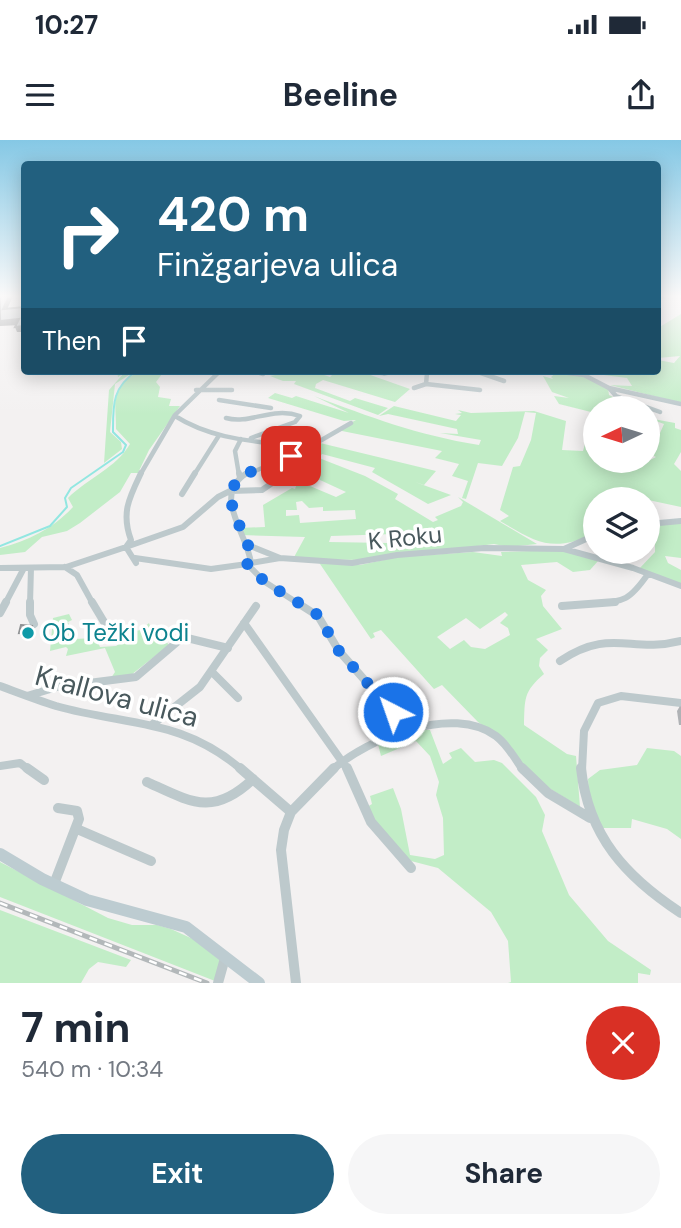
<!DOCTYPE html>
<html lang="en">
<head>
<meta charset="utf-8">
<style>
  :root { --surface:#fff; --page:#f6f6f7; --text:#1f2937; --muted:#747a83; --accent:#22607f }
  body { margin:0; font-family:"DM Sans",sans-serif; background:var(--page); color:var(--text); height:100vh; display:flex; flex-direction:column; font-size:26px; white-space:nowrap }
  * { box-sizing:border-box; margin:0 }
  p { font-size:23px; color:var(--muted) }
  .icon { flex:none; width:38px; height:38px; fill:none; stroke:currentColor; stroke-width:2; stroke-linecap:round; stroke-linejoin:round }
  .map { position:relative; height:843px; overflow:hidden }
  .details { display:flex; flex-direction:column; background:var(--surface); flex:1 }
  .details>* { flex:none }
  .hud { position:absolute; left:21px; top:21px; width:640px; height:214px; border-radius:7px; box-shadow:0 4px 18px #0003; background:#22607f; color:#fff; overflow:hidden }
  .needle { width:46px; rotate:266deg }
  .fabs { position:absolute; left:583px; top:256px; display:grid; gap:14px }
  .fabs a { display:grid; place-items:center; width:77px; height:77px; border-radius:50%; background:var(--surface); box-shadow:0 4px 18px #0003; font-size:35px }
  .pin { position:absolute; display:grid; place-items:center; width:60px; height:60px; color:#fff; margin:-30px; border-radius:14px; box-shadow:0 4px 10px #0006 }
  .me { position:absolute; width:77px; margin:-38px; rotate:319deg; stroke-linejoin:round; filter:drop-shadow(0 0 5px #0008) }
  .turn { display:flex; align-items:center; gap:24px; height:147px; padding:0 21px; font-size:32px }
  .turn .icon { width:91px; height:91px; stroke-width:2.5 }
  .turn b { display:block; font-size:49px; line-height:60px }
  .then { display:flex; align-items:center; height:66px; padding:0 21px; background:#0003; gap:14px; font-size:26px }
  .round { display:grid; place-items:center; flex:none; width:74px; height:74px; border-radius:37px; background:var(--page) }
  .headline { display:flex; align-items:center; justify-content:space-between; height:119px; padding:0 21px }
  h1 { font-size:42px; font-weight:700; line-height:52px }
  .action { display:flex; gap:14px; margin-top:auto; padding:14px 21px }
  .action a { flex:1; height:80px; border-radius:42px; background:var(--accent); color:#fff; font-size:28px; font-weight:700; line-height:80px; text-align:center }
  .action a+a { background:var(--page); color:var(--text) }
  .status { display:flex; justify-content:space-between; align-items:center; height:49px; padding:0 35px; background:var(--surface); direction:ltr }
  .status svg { height:19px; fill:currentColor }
  header { display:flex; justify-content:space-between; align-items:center; height:91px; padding:0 21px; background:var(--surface); font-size:32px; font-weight:700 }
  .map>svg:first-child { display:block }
  .green { fill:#c2edc7; fill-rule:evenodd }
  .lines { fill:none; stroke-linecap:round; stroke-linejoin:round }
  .stream { stroke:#92e7e1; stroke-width:2 }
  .street-far4 { stroke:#bdc9cc; stroke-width:3.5 }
  .street-far3 { stroke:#bdc9cc; stroke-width:4.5 }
  .street-far2 { stroke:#bdc9cc; stroke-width:6 }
  .street-far1 { stroke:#bdc9cc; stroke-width:8 }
  .street { stroke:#bdc9cc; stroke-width:10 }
  .secondary { stroke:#bdccd1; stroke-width:12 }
  .rail-casing { stroke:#b3b8ba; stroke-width:5 }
  .rail { stroke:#fff; stroke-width:2.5; stroke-dasharray:8; stroke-linecap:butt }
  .wall { fill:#afb2b5 }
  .shaded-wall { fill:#8e9193 }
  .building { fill:#cbcfd2; stroke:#8e9193; stroke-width:2 }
  .route { stroke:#1a73e8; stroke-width:12; stroke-dasharray:0 21.6 }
  .culture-dot { fill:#0f9aa8; stroke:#fff; stroke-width:2.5 }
  .labels { text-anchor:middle; stroke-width:7; stroke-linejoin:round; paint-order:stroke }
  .street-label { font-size:24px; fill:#49595d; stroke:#fff }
  .culture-label { font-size:24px; fill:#0d838f; stroke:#fff; text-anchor:start }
  .near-street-label { font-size:28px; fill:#49595d; stroke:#fff }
</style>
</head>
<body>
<div class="status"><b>10:27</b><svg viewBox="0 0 49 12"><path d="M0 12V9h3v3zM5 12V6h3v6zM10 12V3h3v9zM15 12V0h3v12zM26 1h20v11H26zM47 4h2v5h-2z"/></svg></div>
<header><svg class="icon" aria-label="menu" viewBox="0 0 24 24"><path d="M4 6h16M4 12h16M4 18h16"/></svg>Beeline<svg class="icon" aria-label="share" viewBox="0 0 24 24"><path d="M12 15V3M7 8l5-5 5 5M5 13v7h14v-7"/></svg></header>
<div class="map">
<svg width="681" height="843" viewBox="0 0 681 843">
  <rect width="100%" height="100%" fill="#f3f1f1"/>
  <path class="green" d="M681 174V263L610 245 632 246 627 238 573 231H658V220L674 223 680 216 658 218V188Z
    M117 231H135L115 244 110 292 121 302 122 309 104 323 109 250 124 233 118 237Z
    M295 231 316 232 330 237 335 232 338 234 335 231H359L410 249 395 262 323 240 316 244 315 248 350 261 355 258 388 268 378 275 294 244 296 241H283L270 236Z
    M138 232H159L162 234 156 242 160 247 158 257 171 259 169 266H180L149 310 138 333H131L120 352 80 383 67 391 42 397 25 412 0 415V408C30 400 52 389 73 367L68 358C88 338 116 328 130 304L116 289C116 260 109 249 138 232Z
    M557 232 580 235 608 248 609 255 634 267 595 268V273L559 264 554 256 569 258 552 252 543 236 553 239 551 237Z
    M275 253 292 258 296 256 349 273 314 256C370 277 417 295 479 305L481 300 440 293 458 294 457 289 388 274 379 276 394 266 456 281 461 275 455 274 462 273 458 270 471 273 534 271 566 281 562 310 583 311 591 282H595V320L646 322 656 317 648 313V291L660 293 664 284 648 278 675 283V288L681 290V312L674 324 681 331V367L625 355 622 359H595V394C552 412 539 404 500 381L509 376 500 370 513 327 520 326 531 300 536 273 525 272 518 298 502 326 478 323 466 359 462 358 468 341 452 336 459 324 435 318 442 311 337 290 356 280 344 281 268 258Z
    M316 302 436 331 424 345 415 342 451 355 428 364 372 332 375 328 322 314 319 318 365 336 398 354 395 359 433 382 438 380 435 377 461 366 463 362 458 357 537 404 509 407 494 404 365 420 293 419 305 397 242 395 240 388 265 387 263 365 292 348 295 349 298 341 336 357 346 352 307 334 318 326 294 316 314 309 312 307ZM302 361 309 368 323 367V371L355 370 356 379 300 383 299 375 286 376V370H297L296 362ZM394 394 388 403 329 402 331 396Z
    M681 382V418L665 416 668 423 681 430V444L639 429 655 412V404L648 401V385Z
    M562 410 598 421 590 430 573 432 557 422 521 425 528 440 546 450 541 456 543 466 562 489 536 499 548 510 540 518 539 526 544 534C523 552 525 559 524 585L567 614 576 616 580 667 534 639 502 599 478 582 442 545 434 549 381 490 373 493 375 497 371 499 318 421 360 425 398 417 473 412 502 416 501 412ZM505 472 508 475 500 483 508 488 510 495 485 509 471 507 464 500 450 509 437 497 466 478 480 489Z
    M69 474 72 480 68 482 74 499 96 498 100 507 116 506 125 500 122 493 141 490 149 483 153 495 160 494 169 505 131 535 111 538 115 532 105 508 66 516 68 509 66 507 50 511 53 478Z
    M416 590H430L443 624 452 618 449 613 461 608 475 622 494 620 502 623 536 657 545 675 542 691 569 755 608 801 651 830 650 835 638 833V843H508L511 842 508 801 491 772 438 728 411 721 387 700 367 667 372 664 370 656 393 648 401 669 410 715 435 719 444 715 443 678 436 655 439 642 430 616 416 601 381 616 378 604Z
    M647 608 674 611 681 616V699L667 689 632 679 631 688H600L589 655 588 639 600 630 637 625Z
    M0 722 108 778 132 785H157L171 789 193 799 220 820 215 841 0 757Z
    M0 770 131 820 126 827 98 822 89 829 81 843H0Z"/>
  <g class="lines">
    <path class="stream" d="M0 406 50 386 67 367 65 358 71 348 123 312 126 305 113 292C113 265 112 247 137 231"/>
    <path class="street-far4" d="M658 159 663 156
      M256 231 263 234
      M279 231 285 233
      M377 231 384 234 392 231
      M476 231 486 234
      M556 231 580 234
      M215 234 220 231
      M427 234V231"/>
    <path class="street-far3" d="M260 233 263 234
      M381 233H387
      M481 233 504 241
      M568 233 584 235 609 248 681 264
      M426 244 480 250
      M414 248 426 244 427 233
      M609 248 616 256 660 272
      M196 250H232
      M219 260 271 268
      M175 276C216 302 262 301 308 308
      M226 278C250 285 272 266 300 276L295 282 251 298
      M140 335 175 275 218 233
      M194 335 218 297
      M239 335 235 311 241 299
      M245 335 299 313 351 283"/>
    <path class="street-far2" d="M239 333 240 338
      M182 354 195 333
      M648 384 681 381
      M595 395 564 409 633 428 681 446
      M248 405 280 418
      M135 418 211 429 247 424 265 442 299 464
      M136 423 126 407 183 387 218 357 230 351 262 350 284 335
      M251 423 280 418 352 423 397 415 484 408 564 409
      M247 424 251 423C247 392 211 355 247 333
      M65 427 77 435 93 464
      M0 428 66 427 126 407 131 400C121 373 129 358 141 333
      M5 464 24 428
      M30 464 31 428
      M593 464C625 461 629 461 648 434"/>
    <path class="street-far1" d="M30 462V475L34 484
      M92 462 104 482
      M296 462 318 476 339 511 407 588
      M562 466 615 462
      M0 473 6 462
      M244 483 348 630
      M560 521C611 487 630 514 681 501
      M211 531 238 558
      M0 546C19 553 37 560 56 566 127 586 182 578 242 630
      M27 556 57 547 136 537 183 497 228 508
      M153 584 200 547 256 466
      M0 626 20 623 29 630
      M332 630C368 598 453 564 496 596 508 605 515 619 523 630
      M582 630 584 591 598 563 621 556 681 563"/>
    <path class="street" d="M27 628 44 640
      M240 628 291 672 284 690 281 710 296 843
      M347 628 371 682 411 728
      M522 628 548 653 590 678
      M581 628C588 696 626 737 681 773
      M147 642C191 662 213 677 253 639
      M291 672 334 628
      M77 689 151 721
      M54 744 79 679 77 671 58 668
      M218 843 225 818"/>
    <path class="secondary" d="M0 714 42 739 87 760 186 787 259 843"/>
    <g class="rail-casing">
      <path id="rail" d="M0 763 207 843"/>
    </g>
    <use href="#rail" class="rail"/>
  </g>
  <path class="wall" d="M680 566 681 567V585H679L677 571Z"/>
  <path class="shaded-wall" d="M9 156H13L5 174 3 169Z
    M19 179 20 185 0 186V181Z
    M24 186V192H17L15 187Z
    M32 486 34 490 33 496 22 498 19 493Z"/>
  <path class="building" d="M0 156H9L3 169 24 167V186L15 187 19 179 0 181Z
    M21 485 32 486 31 491 19 493Z"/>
  <linearGradient id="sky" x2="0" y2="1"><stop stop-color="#85c8e5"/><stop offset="0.57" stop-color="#faf9f9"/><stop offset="1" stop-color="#faf9f9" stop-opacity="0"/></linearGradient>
  <rect width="681" height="274" fill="url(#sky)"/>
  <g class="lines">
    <path class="route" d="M291 316C268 323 244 330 230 351L233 371 248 405 251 423 247 424 265 442 318 475 339 511 393 572"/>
  </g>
  <circle class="culture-dot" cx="28" cy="493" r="7"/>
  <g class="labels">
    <g class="street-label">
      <text transform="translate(405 398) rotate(-6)" y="8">K Roku</text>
    </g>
    <g class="culture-label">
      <text x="42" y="501">Ob Težki vodi</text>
    </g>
    <g class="near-street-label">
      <text transform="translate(117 556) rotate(15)" y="10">Krallova ulica</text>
    </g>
  </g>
</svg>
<div class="fabs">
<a><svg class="needle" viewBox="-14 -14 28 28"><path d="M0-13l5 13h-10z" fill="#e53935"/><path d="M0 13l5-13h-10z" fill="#747a83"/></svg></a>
<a><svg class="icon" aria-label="layers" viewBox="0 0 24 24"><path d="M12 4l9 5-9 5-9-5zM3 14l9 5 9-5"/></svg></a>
</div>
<div class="pin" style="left:291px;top:316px;background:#d93025"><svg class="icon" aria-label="arrive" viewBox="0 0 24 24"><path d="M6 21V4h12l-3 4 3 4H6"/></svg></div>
<svg class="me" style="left:393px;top:572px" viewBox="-20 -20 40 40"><circle r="17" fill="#1a73e8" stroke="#fff" stroke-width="3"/><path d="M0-11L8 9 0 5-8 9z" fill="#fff"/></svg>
<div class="hud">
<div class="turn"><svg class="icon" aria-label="right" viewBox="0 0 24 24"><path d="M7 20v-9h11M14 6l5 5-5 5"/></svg><div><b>420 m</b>Finžgarjeva ulica</div></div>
<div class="then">Then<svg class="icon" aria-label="arrive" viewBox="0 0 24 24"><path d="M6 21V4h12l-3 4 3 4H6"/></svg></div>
</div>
</div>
<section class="details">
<div class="headline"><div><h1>7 min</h1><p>540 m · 10:34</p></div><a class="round" style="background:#d93025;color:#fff"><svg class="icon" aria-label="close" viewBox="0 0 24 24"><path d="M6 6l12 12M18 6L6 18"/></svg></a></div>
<div class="action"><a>Exit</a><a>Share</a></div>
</section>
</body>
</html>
